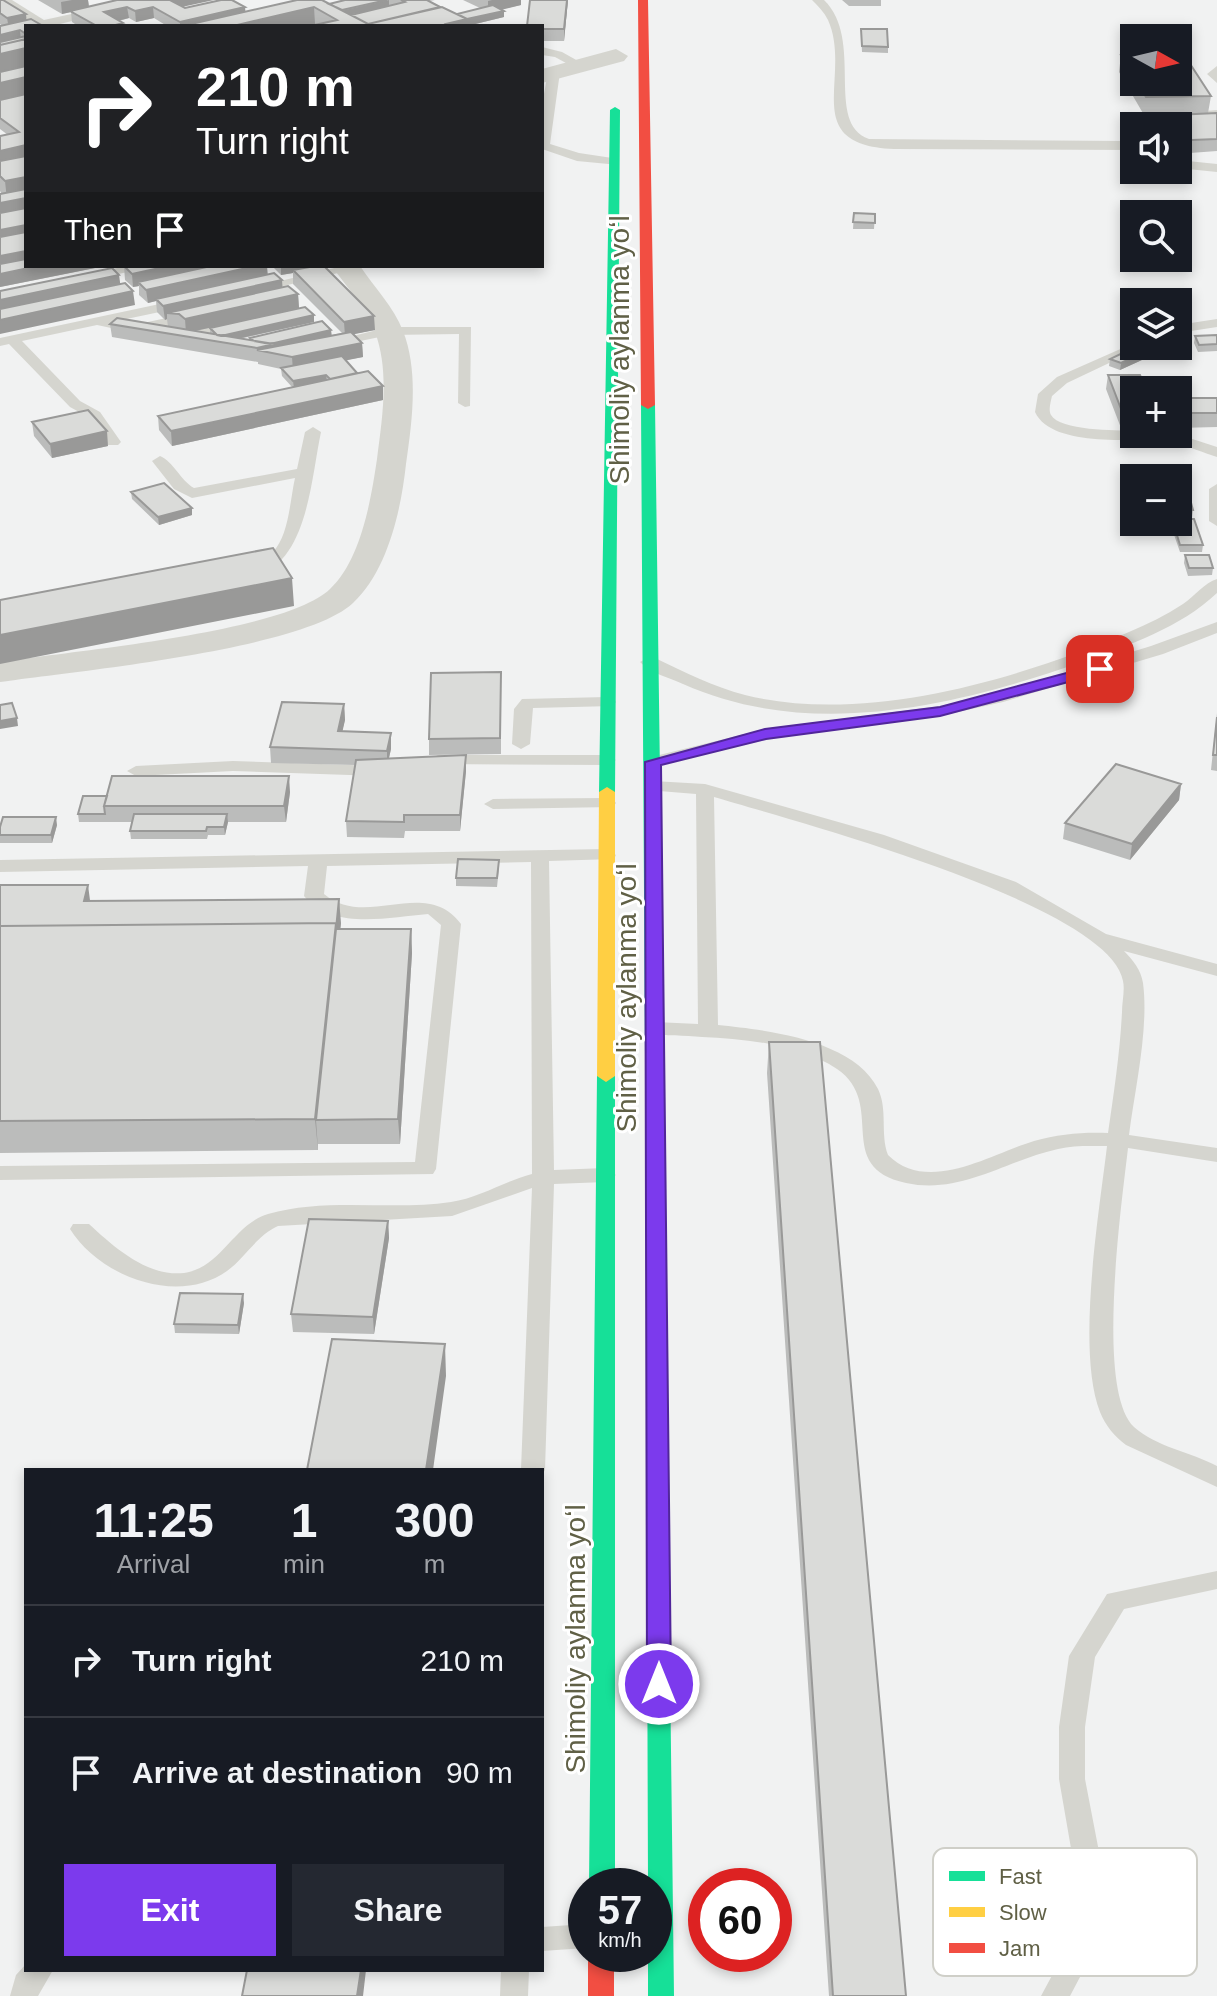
<!DOCTYPE html>
<html lang="en">
<head>
<meta charset="utf-8">
<style>
  :root { --surface:#171b24; --page:#242831; --text:#f1f3f6; --muted:#9ea1a6; --line:#363941; --accent:#7c3aed }
  body { margin:0; font-family:Arial,sans-serif; background:var(--page); color:var(--text); height:100vh; display:flex; flex-direction:column; font-size:30px; white-space:nowrap }
  * { box-sizing:border-box; margin:0 }
  p { font-size:26px; color:var(--muted) }
  .icon { flex:none; width:44px; height:44px; fill:none; stroke:currentColor; stroke-width:2; stroke-linecap:round; stroke-linejoin:round }
  .map { position:relative; flex:1; overflow:hidden }
  .details { position:absolute; left:24px; top:1468px; width:520px; height:504px; display:flex; flex-direction:column; background:var(--surface); border-radius:0px; box-shadow:0 4px 12px #0003 }
  .details>* { flex:none }
  .hud { position:absolute; left:24px; top:24px; width:520px; height:244px; border-radius:0px; box-shadow:0 4px 12px #0003; background:#202124; color:#fff; overflow:hidden }
  .needle { width:52px; rotate:98deg }
  .buttons { position:absolute; left:1120px; top:24px; display:grid; gap:16px }
  .buttons a { display:grid; place-items:center; width:72px; height:72px; border-radius:0px; background:var(--surface); box-shadow:0 4px 12px #0003; font-size:40px }
  .speed { position:absolute; left:568px; top:1868px; display:flex; gap:16px; font-size:40px; font-weight:700; text-align:center }
  .speed>* { display:grid; place-content:center; width:104px; height:104px; border-radius:50%; background:var(--surface); box-shadow:0 4px 12px #0003; line-height:1 }
  .speed small { font-size:20px; font-weight:400 }
  .speed .limit { border:12px solid #d22; background:#fff; color:#111 }
  .pin { position:absolute; display:grid; place-items:center; width:68px; height:68px; color:#fff; margin:-34px; border-radius:16px; box-shadow:0 4px 12px #0006 }
  .me { position:absolute; width:88px; margin:-44px; rotate:0deg; stroke-linejoin:round; filter:drop-shadow(0 0 6px #0008) }
  .turn { display:flex; align-items:center; gap:28px; height:168px; padding:0 40px; font-size:36px }
  .turn .icon { width:104px; height:104px; stroke-width:2.5 }
  .turn b { display:block; font-size:56px; line-height:68px }
  .then { display:flex; align-items:center; height:76px; padding:0 40px; background:#0003; gap:16px; font-size:30px }
  .eta { display:flex; justify-content:space-evenly; align-items:center; height:136px; text-align:center }
  .eta b { font-size:48px; font-weight:700; line-height:56px }
  .cta { display:flex; gap:16px; margin-top:auto; padding:16px 40px }
  .cta a { flex:1; height:92px; border-radius:0px; background:var(--accent); color:#fff; font-size:32px; font-weight:700; line-height:92px; text-align:center }
  .cta a+a { background:var(--page); color:var(--text) }
  ul { padding:0; list-style:none }
  li { display:flex; align-items:center; gap:24px; height:112px; padding:0 40px; border-top:2px solid var(--line) }
  li div { flex:1 }
  li b { display:block; font-size:30px }
  li em { font-style:normal }
  .map>svg:first-child { display:block }
  .lines { fill:none; stroke-linecap:round; stroke-linejoin:round }
  .lane { fill:#d5d5cf; fill-rule:evenodd }
  .street { fill:#d5d5cf; fill-rule:evenodd }
  .fast { fill:#16e098; fill-rule:evenodd }
  .slow { fill:#ffcf43; fill-rule:evenodd }
  .jam { fill:#f24e42; fill-rule:evenodd }
  .wall { fill:#bbbcbb }
  .shaded-wall { fill:#999998 }
  .building { fill:#dadbd9; stroke:#999998; stroke-width:2 }
  .route { fill:#7c3aed; stroke:#51269a; stroke-width:2 }
  .labels { text-anchor:middle; stroke-width:6; stroke-linejoin:round; paint-order:stroke }
  .street-label { font-size:28px; fill:#606046; stroke:#fff }
  .key { fill:#fff; stroke:#cfcfc8; stroke-width:2 }
  .key-label { font-size:22px; fill:#606046 }
</style>
</head>
<body>
<div class="map">
<svg width="1217" height="1996" viewBox="0 0 1217 1996">
  <rect width="100%" height="100%" fill="#f1f2f2"/>
  <g class="lines">
    <path class="lane" d="M0 0H12L44 20 135 0H156L52 26H37Z
      M812 0H824C865 40 824 123 869 139L1125 141 1123 130C1149 107 1185 113 1217 110V118L1169 120 1134 126V150L894 149C797 145 853 76 828 20 824 12 818 6 812 0Z
      M542 47 562 52 587 66 577 69 555 57 542 55Z
      M1217 66V83L1207 74Z
      M554 68 560 72 550 144 579 153 619 159V165L577 161 542 149V105L548 72Z
      M1178 160 1217 164V172L1178 168Z
      M125 266H154L92 280 85 276Z
      M343 266 355 269 258 292 251 288Z
      M183 299 190 303 188 306 117 321 134 325 194 312 201 316 199 319 135 333 97 325 22 341 80 401 100 412 121 442 118 445H108L90 418 70 407 9 344 0 346V338Z
      M1217 319V327L1178 333V325Z
      M237 320 242 321V327L176 342 169 338Z
      M389 327H471L470 406 465 407 458 403 459 334 389 335 332 347 325 343Z
      M1134 343V346H1145L1067 383 1052 396C1051 401 1048 410 1051 415 1060 431 1116 430 1134 431V434H1177L1217 447V457C1203 453 1189 446 1175 443 1138 436 1053 450 1035 412L1038 394 1057 377Z
      M313 427 321 432C311 478 308 562 255 576L247 571C254 564 265 560 273 552 289 535 290 500 295 478L192 498 174 489 152 461 160 456C174 462 180 480 194 488L297 469 305 432Z
      M1217 484V526L1209 521V489Z
      M1217 579V593C1180 628 1129 645 1082 662 956 706 811 741 683 684 670 678 650 673 640 662L649 657 655 658C684 672 714 687 745 695 865 725 1019 679 1129 632 1148 624 1166 615 1183 604 1194 597 1205 582 1217 579Z
      M1217 622V633L1163 654 1003 702 940 716 765 739 653 767 644 762 647 758 765 729 940 706 999 693 1151 646Z
      M607 697 613 698 616 702 613 706 533 708 530 744 521 749 512 744 514 709 522 699Z
      M438 755H607L616 760 607 765 432 764 429 760Z
      M233 761 379 766 388 771 379 776 233 771 136 776 127 771 136 766Z
      M653 781 705 784 884 835 1016 882 1106 934 1217 964V976L1124 951C1133 960 1141 970 1143 983 1149 1029 1135 1088 1129 1135L1217 1148V1162L1128 1148C1122 1201 1095 1391 1134 1427 1156 1447 1191 1452 1217 1466V1487L1126 1445C1115 1437 1105 1425 1100 1412 1076 1350 1099 1214 1107 1146 1091 1146 1074 1145 1058 1149 1007 1160 961 1195 906 1183 832 1167 888 1104 837 1069 799 1044 746 1039 702 1037 685 1035 665 1037 648 1032L645 1028 655 1022 698 1024 696 794 647 790 644 786ZM714 797C787 819 1110 904 1123 981 1125 990 1122 1002 1122 1012 1120 1052 1114 1092 1108 1133 1083 1132 1059 1134 1034 1141 991 1154 928 1195 888 1155 880 1134 888 1110 878 1089 854 1040 767 1030 718 1025Z
      M607 798 613 799 616 803 613 807 493 809 484 804 493 799Z
      M607 849 616 855 614 859 549 861 554 1170 605 1168 616 1175 605 1182 554 1184 545 1470 542 1475V1470H521L532 1188 452 1216 278 1226C256 1236 246 1257 227 1271 178 1306 100 1277 70 1229L73 1224H89C114 1247 147 1277 184 1273 221 1268 234 1224 268 1214 326 1197 392 1211 451 1202 479 1198 505 1181 532 1174L531 862 327 866 324 894C366 930 425 876 461 924L436 1169 433 1174 0 1180V1166L415 1162 441 925 428 914C389 917 332 931 304 896L308 866 0 872V860Z
      M1217 1571V1589L1124 1609 1095 1657 1085 1727V1779L1105 1883 1104 1920 1090 1958 1070 1996H1041L1063 1955 1076 1920 1077 1883 1059 1779V1727L1069 1656 1107 1594Z
      M586 1924V1948L542 1951V1927Z
      M26 1964V1970H53L38 1996H10L16 1975Z
      M501 1970H529L528 1996H500Z"/>
    <path class="street" d="M616 49 628 56 624 61 542 83V69Z
      M332 266H360C374 287 394 307 403 331 419 372 412 422 406 464 401 510 388 570 353 603 303 650 75 671 0 682V662C71 651 284 633 330 589 361 560 371 500 377 459 382 419 390 372 375 332 367 308 346 287 332 266Z"/>
    <path class="fast" d="M615 107 620 110 615 792 607 797 599 792 610 110Z
      M648 401 655 405 666 1218 663 1223H649L646 1218 641 405Z
      M606 1070 615 1076V1886H589L597 1076Z
      M658 1577 666 1580 669 1586 674 1996H648V1954H654V1886H648L647 1586 650 1580Z"/>
    <path class="slow" d="M607 787 615 792V1076L606 1082 597 1076 599 792Z
      M656 1211 663 1213 666 1218 669 1586 666 1592 658 1595 650 1592 647 1586 646 1218 649 1213Z"/>
    <path class="jam" d="M638 0H648L655 405 648 409 641 405Z
      M588 1954H614V1996H588Z"/>
  </g>
  <path class="wall" d="M0 0 26 26V266L100 267 0 287V194H2L0 191V136L8 135 0 129V26H3L0 24Z
    M38 0H88L89 6 183 7 245 12 329 4 345 0H435L429 1 457 14 480 8 463 0H521V5L502 9 504 17 467 26H167L154 18 136 22 129 18 119 21 124 26H78L72 22 71 12 62 14Z
    M530 0H568L564 41H542V26Z
    M842 0H881V6H849Z
    M861 29 888 47V53L862 52Z
    M1134 54V82H1178L1211 96 1208 113H1217V151L1190 153 1178 146V126H1172L1174 115 1179 114 1144 115 1119 72 1121 55Z
    M854 213 875 214 874 229H853Z
    M124 266 268 274 282 287 298 294 299 308 195 331 210 334V328L314 322 239 339 250 340V338L331 330V335L342 333 293 284V273L281 275 272 266H324L375 330 353 334 362 343 363 357 346 360 357 373 383 386V400L172 446 159 430 158 416 292 387 282 376 281 369 258 364V362L112 337 110 324 182 329 168 327 167 319 165 320 157 312 156 301 148 303 139 295V286L133 287 125 280Z
    M1217 335V351L1198 352 1194 343 1195 336Z
    M1166 349 1120 370 1109 366 1110 359Z
    M1108 375 1134 390V428H1121L1106 389Z
    M1178 398H1217V427L1178 428Z
    M32 422 108 446 52 458 34 436Z
    M131 492 192 515 159 525 132 499Z
    M1178 499 1193 510 1192 518H1178Z
    M1172 522H1178L1203 545 1202 552H1180L1171 526Z
    M1185 555 1213 568 1212 575 1188 576 1184 563Z
    M501 672V754L429 755V739Z
    M344 704 345 720 342 731 391 749 389 758 466 771 460 831H405L404 838 347 837 346 821 355 765 271 763 270 747Z
    M1217 713V771L1211 770Z
    M1181 784 1179 800 1130 860 1063 839 1065 823Z
    M290 792 286 822H228L225 835H208L207 839H131L130 831 132 822H79L78 814 107 796Z
    M57 825 52 843H0V835Z
    M499 868 497 887 456 886V878Z
    M0 885 90 901 341 923 340 929H411L412 953 400 1144H318V1150L0 1153Z
    M769 1042 906 1996H829L767 1073Z
    M388 1221 389 1238 374 1334 293 1332 291 1314Z
    M244 1303 239 1334 175 1333 174 1324Z"/>
  <path class="shaded-wall" d="M72 0H88L89 8 70 11 71 12 62 14 61 2Z
    M168 0H214L168 10Z
    M389 0V6L335 18 328 14Z
    M492 0H521V5L488 13V1Z
    M567 0H568L564 41V29Z
    M127 7 129 18 105 24 104 12Z
    M153 7 154 18 136 22 135 11Z
    M245 7 246 18 191 24V26H180V22Z
    M314 7 315 24 308 26H233Z
    M504 11V17L467 26H446V24Z
    M26 14 27 25 9 29 7 18Z
    M20 30 21 42 0 47V35Z
    M26 44V66L0 72V50Z
    M26 77V95L0 101V83Z
    M544 103V115L542 123V110Z
    M26 145V158L0 164V151Z
    M26 177V196L7 200 5 181Z
    M26 198V212L0 216V203Z
    M26 225V238L0 243V230Z
    M26 251V264L0 269V256Z
    M38 266H100V267L0 287V274Z
    M169 266H233L138 282 139 286 133 287 132 274Z
    M256 266H267L268 277 156 299V301L148 303 146 290Z
    M281 266H316L293 270V273L281 275Z
    M119 275 121 289 0 314V300Z
    M282 280 283 294 179 314 167 313V319L165 320 163 306Z
    M133 291 135 305 0 334V320Z
    M298 294 299 308 186 333 185 319Z
    M314 315V322L223 342 218 336Z
    M374 316 375 330 345 336 344 322Z
    M331 330 332 337 257 350V348L259 346Z
    M362 343 363 357 293 371 292 357Z
    M1157 346H1166V349L1120 370 1121 363Z
    M326 375 327 382 294 388 293 381Z
    M383 386V400L172 446 171 431Z
    M107 431 108 446 52 458 50 444Z
    M192 508V515L159 525 158 517Z
    M292 578 294 606 0 664V635Z
    M344 704 345 720 339 747 338 731Z
    M17 718 18 726 0 729V721Z
    M391 733V749L387 766V751Z
    M466 755V771L460 831V815Z
    M289 776 290 792 286 822 284 806Z
    M1181 784 1179 800 1130 860 1132 844Z
    M227 814 228 822 225 835 224 827Z
    M56 817 57 825 52 843 51 835Z
    M88 885 91 908 84 901Z
    M339 899 341 923 321 1120H316L318 1150 315 1119Z
    M411 929 412 953 400 1144 398 1119Z
    M388 1221 389 1238 374 1334 373 1317Z
    M243 1294 244 1303 239 1334 238 1325Z
    M445 1344 446 1376 433 1470H426Z
    M361 1970H366L363 1996H357Z"/>
  <path class="building" d="M0 0H3L26 14 7 18 0 13Z
    M117 0H170L185 8 221 0H232L245 7 180 22 153 7 135 11 127 7 104 12 123 23 112 26H97L70 11Z
    M297 0H322L368 24 442 7 467 19 446 24 449 26H310L337 20 314 7 233 26H194L191 24Z
    M345 0H387L342 10 329 4Z
    M401 0H427L440 7 368 24 351 15 405 2Z
    M530 0H567L564 29H542V26H527Z
    M493 5 504 11 467 19 457 14Z
    M31 19 43 26H26V34L20 30 0 35V26Z
    M861 29H887L888 47 862 46Z
    M26 36V39L0 45V42Z
    M26 39V48L0 54V45Z
    M1178 53H1183L1211 96 1146 97 1137 82H1178Z
    M1134 54V77L1121 55Z
    M26 66V77L0 83V72Z
    M26 94V145L0 151V136L19 132 0 118V100Z
    M1217 113V139L1192 140 1178 133V126H1174L1173 124 1174 115Z
    M26 156V177L5 181 0 176V161Z
    M26 189V198L0 203V194Z
    M26 208V225L0 230V213Z
    M854 213 875 214V223L853 222Z
    M26 232V251L0 256V237Z
    M26 259V266H38L0 274V264Z
    M124 266H169L132 274Z
    M211 266H256L146 290 138 282Z
    M315 266H324L374 316 344 322 293 270Z
    M112 268 119 275 0 300V291Z
    M274 273 282 280 163 306 156 299Z
    M125 283 133 291 0 320V309Z
    M288 286 298 294 185 319 179 314 167 313Z
    M305 307 314 315 221 336 217 335 210 328Z
    M117 318 274 344 257 348 110 324Z
    M322 321 331 330 270 344 254 341 250 338Z
    M351 332 362 343 292 357 257 350Z
    M1217 335V344L1199 345 1195 336Z
    M1137 346H1157L1121 363 1110 359Z
    M342 356 357 373 330 379 326 375 293 381 281 368Z
    M368 371 383 386 171 431 158 416Z
    M1108 375H1140L1146 390H1134V414H1123Z
    M1178 398H1217V413H1178Z
    M88 410 107 431 50 444 32 422Z
    M164 483 192 508 158 517 131 492Z
    M1178 499H1190L1193 510H1178Z
    M1178 519H1194L1203 545H1180L1173 522H1178Z
    M273 548 292 578 0 635V600Z
    M1185 555H1209L1213 568H1189Z
    M501 672 500 738 429 739 431 673Z
    M282 702 344 704 338 731 391 733 387 751 270 747Z
    M12 703 17 718 0 721V705Z
    M1217 717V755H1213Z
    M466 755 460 815H404V822L346 821 356 760Z
    M1116 764 1181 784 1132 844 1065 823Z
    M112 776H289L284 806H104Z
    M83 796H107L104 806 105 814H78Z
    M134 814H227L224 827H207L206 831H130Z
    M3 817H56L51 835H0V827Z
    M458 859 499 860 497 878H456Z
    M0 885H88L84 901 339 899 336 929V923L0 926Z
    M336 923 315 1119 0 1121V926Z
    M336 929H411L398 1119 316 1120Z
    M769 1042H820L906 1996H833Z
    M309 1219 388 1221 373 1317 291 1314Z
    M180 1293 243 1294 238 1325 174 1324Z
    M332 1339 445 1344 426 1470H307Z
    M247 1970H361L357 1996H242Z"/>
  <path class="route" d="M1100 664 1106 665V672L940 716 766 739 661 765 671 1684 667 1690H650L647 1684 645 762 765 729 940 707Z"/>
  <g class="labels">
    <g class="street-label">
      <text transform="translate(619 350) rotate(-90)" y="10">Shimoliy aylanma yoʻl</text>
      <text transform="translate(626 998) rotate(-90)" y="10">Shimoliy aylanma yoʻl</text>
      <text transform="translate(575 1639) rotate(-90)" y="10">Shimoliy aylanma yoʻl</text>
    </g>
  </g>
  <rect x="933" y="1848" width="264" height="128" rx="12" class="key"/>
  <rect x="949" y="1871" width="36" height="10" fill="#16e098"/>
  <rect x="949" y="1907" width="36" height="10" fill="#ffcf43"/>
  <rect x="949" y="1943" width="36" height="10" fill="#f24e42"/>
  <g class="key-label">
    <text x="999" y="1884">Fast</text>
    <text x="999" y="1920">Slow</text>
    <text x="999" y="1956">Jam</text>
  </g>
</svg>
<div class="buttons">
<a><svg class="needle" viewBox="-14 -14 28 28"><path d="M0-13l5 13h-10z" fill="#e53935"/><path d="M0 13l5-13h-10z" fill="#9ea1a6"/></svg></a>
<a><svg class="icon" aria-label="sound" viewBox="0 0 24 24"><path d="M4 9h4l5-4v14l-5-4H4zM17 9q2 3 0 6"/></svg></a>
<a><svg class="icon" aria-label="search" viewBox="0 0 24 24"><circle cx="10" cy="10" r="6"/><path d="M15 15l6 6"/></svg></a>
<a><svg class="icon" aria-label="layers" viewBox="0 0 24 24"><path d="M12 4l9 5-9 5-9-5zM3 14l9 5 9-5"/></svg></a>
<a>+</a>
<a>−</a>
</div>
<div class="speed"><div>57<small>km/h</small></div><div class="limit">60</div></div>
<div class="pin" style="left:1100px;top:669px;background:#d93025"><svg class="icon" aria-label="arrive" viewBox="0 0 24 24"><path d="M6 21V4h12l-3 4 3 4H6"/></svg></div>
<svg class="me" style="left:659px;top:1684px" viewBox="-20 -20 40 40"><circle r="17" fill="#7c3aed" stroke="#fff" stroke-width="3"/><path d="M0-11L8 9 0 5-8 9z" fill="#fff"/></svg>
<div class="hud">
<div class="turn"><svg class="icon" aria-label="right" viewBox="0 0 24 24"><path d="M7 20v-9h11M14 6l5 5-5 5"/></svg><div><b>210 m</b>Turn right</div></div>
<div class="then">Then<svg class="icon" aria-label="arrive" viewBox="0 0 24 24"><path d="M6 21V4h12l-3 4 3 4H6"/></svg></div>
</div>
<section class="details">
<div class="eta">
<div><b>11:25</b><p>Arrival</p></div>
<div><b>1</b><p>min</p></div>
<div><b>300</b><p>m</p></div>
</div>
<ul>
<li><svg class="icon" aria-label="right" viewBox="0 0 24 24"><path d="M7 20v-9h11M14 6l5 5-5 5"/></svg><div><b>Turn right</b></div><em>210 m</em></li>
<li><svg class="icon" aria-label="arrive" viewBox="0 0 24 24"><path d="M6 21V4h12l-3 4 3 4H6"/></svg><div><b>Arrive at destination</b></div><em>90 m</em></li>
</ul>
<div class="cta"><a>Exit</a><a>Share</a></div>
</section>
</div>
</body>
</html>
